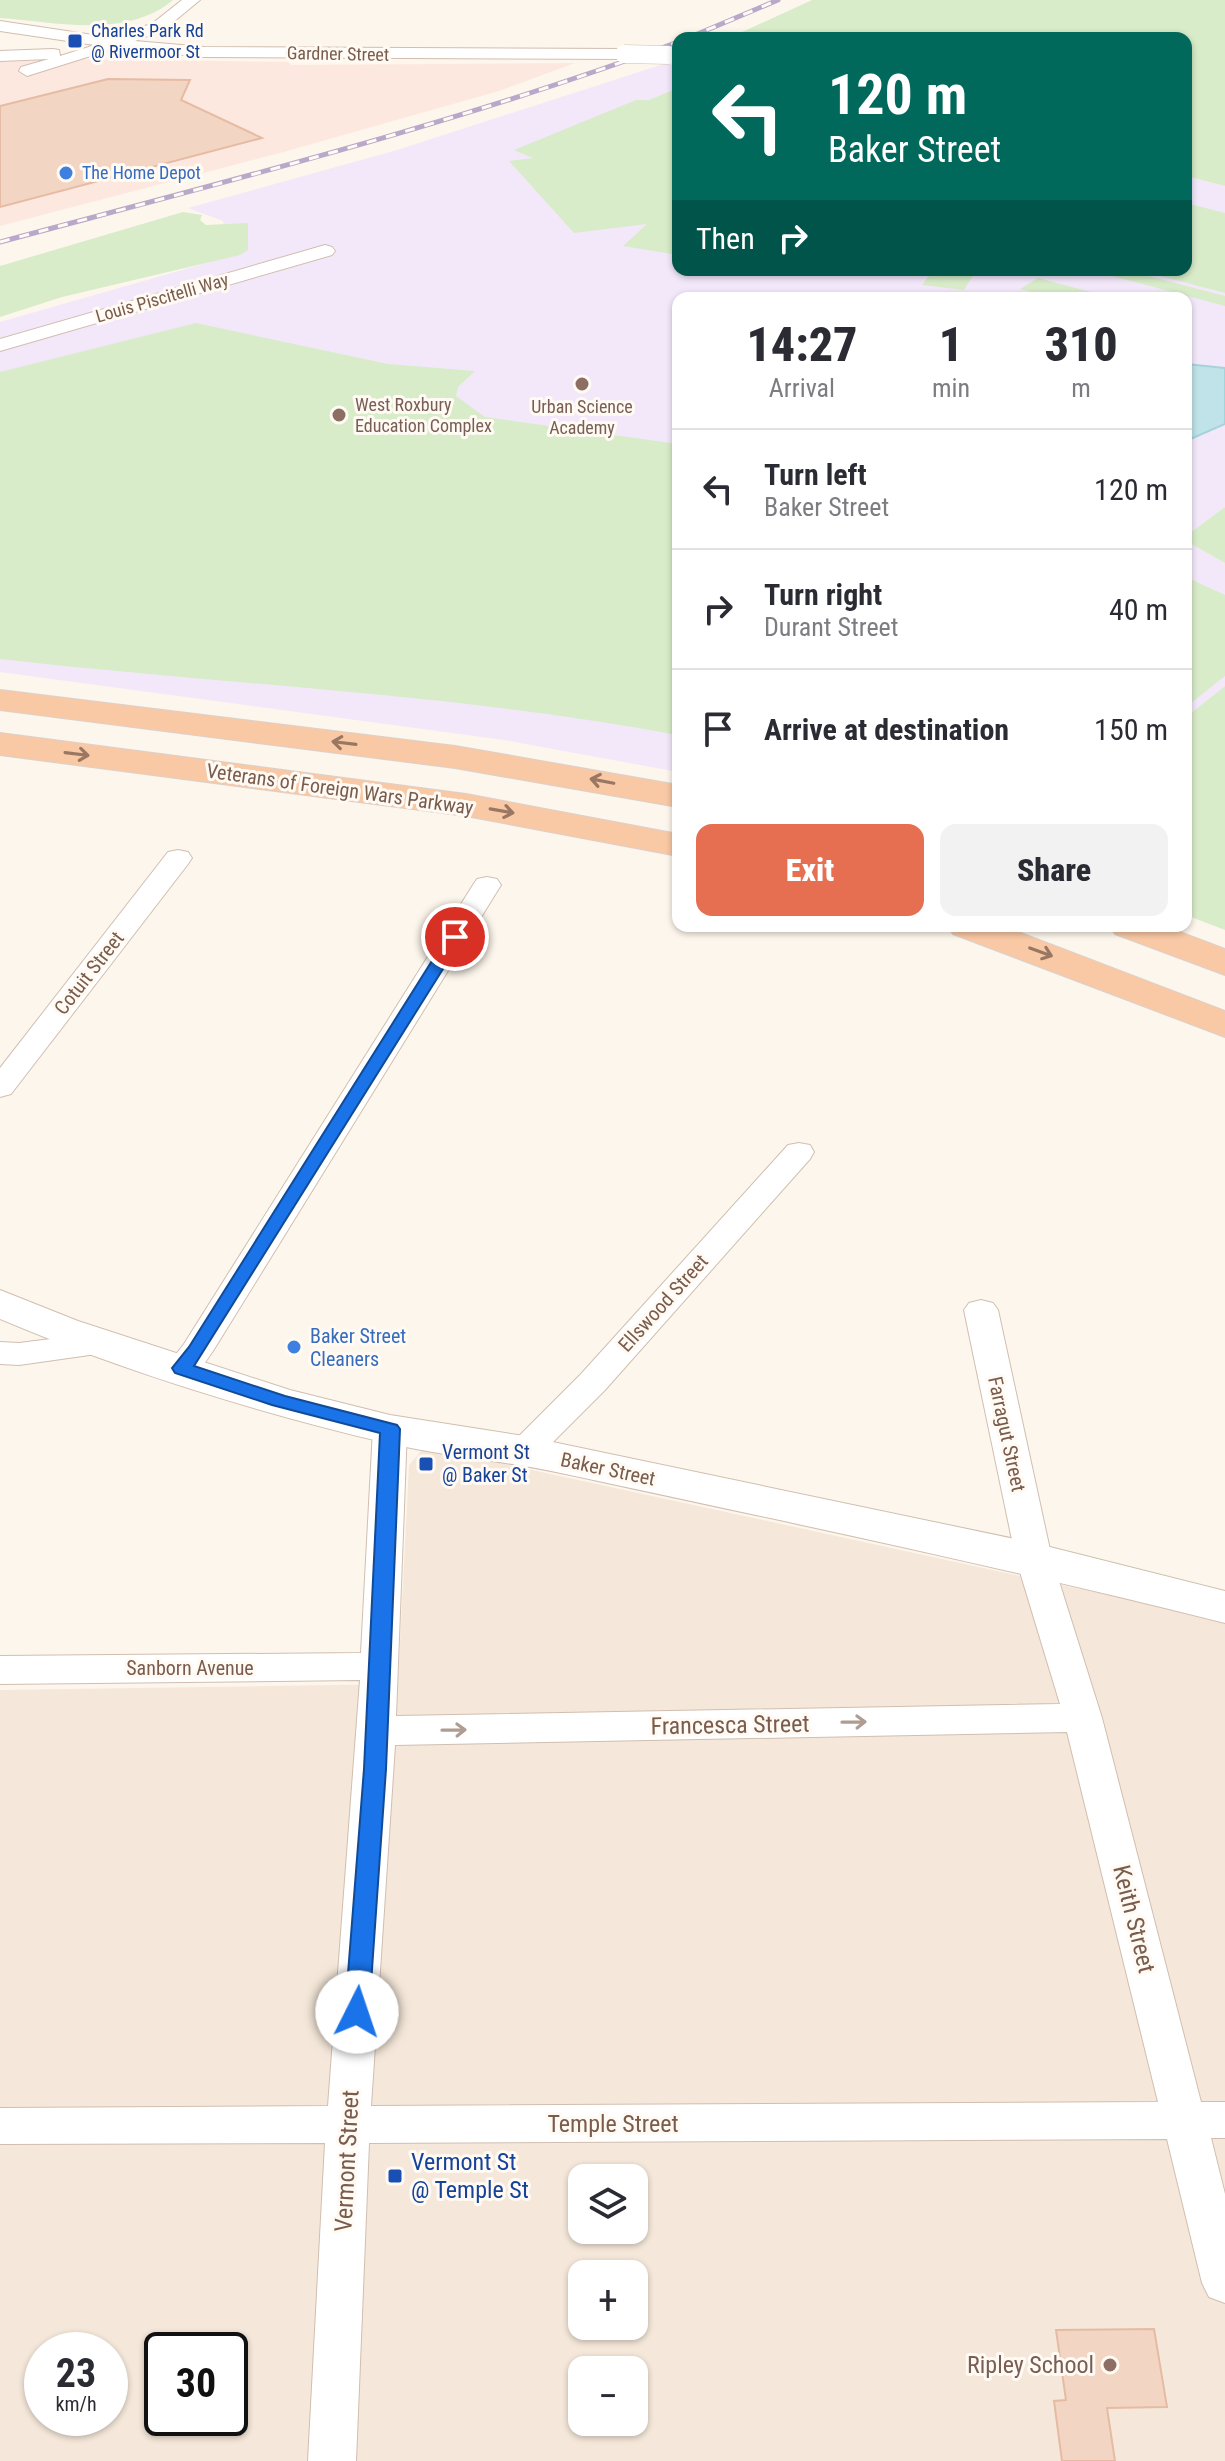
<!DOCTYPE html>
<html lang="en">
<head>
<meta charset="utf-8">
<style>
  :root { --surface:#fff; --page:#f2f2f3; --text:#2b2b33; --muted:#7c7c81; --line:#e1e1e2; --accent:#e76f51 }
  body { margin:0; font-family:"Roboto Condensed",sans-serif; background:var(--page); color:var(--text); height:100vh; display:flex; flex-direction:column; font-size:30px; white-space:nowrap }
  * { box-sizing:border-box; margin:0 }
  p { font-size:26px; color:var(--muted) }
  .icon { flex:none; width:44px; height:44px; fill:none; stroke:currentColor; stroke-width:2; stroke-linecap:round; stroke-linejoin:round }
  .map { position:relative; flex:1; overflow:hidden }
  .drawer { position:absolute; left:672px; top:292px; width:520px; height:640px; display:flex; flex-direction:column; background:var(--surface); border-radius:16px; box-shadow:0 2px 6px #0004 }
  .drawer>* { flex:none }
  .hud { position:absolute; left:672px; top:32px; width:520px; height:244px; border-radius:16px; box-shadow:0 2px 6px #0004; background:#00695c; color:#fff; overflow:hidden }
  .buttons { position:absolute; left:568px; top:2164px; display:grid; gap:16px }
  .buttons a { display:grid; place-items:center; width:80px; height:80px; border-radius:16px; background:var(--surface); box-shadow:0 2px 6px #0004; font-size:40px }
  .speed { position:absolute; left:24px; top:2332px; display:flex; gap:16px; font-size:40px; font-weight:700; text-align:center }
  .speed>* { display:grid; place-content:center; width:104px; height:104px; border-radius:50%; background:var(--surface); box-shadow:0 2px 6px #0004; line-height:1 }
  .speed small { font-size:20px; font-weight:400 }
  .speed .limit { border:4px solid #111; border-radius:12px; background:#fff; color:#111 }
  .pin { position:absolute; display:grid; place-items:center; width:68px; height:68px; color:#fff; margin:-34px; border:4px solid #fff; border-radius:50%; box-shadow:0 2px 8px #0007 }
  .me { position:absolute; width:88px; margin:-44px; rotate:4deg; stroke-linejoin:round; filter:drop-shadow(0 0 6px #0008) }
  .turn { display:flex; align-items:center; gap:28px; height:168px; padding:0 24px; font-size:36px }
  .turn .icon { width:104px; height:104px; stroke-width:2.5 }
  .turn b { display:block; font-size:56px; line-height:68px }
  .then { display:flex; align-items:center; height:76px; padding:0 24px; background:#0003; gap:16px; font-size:30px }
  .eta { display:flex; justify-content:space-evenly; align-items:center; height:136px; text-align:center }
  .eta b { font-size:48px; font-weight:800; line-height:56px }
  .cta { display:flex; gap:16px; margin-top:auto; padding:16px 24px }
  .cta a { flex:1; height:92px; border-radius:16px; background:var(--accent); color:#fff; font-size:32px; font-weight:800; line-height:92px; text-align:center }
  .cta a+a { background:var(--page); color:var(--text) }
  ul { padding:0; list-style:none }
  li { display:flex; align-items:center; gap:24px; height:120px; padding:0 24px; border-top:2px solid var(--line) }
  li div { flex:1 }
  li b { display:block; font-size:30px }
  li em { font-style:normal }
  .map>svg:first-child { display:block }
  .residential { fill:#f5e8da; fill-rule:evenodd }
  .commercial { fill:#fde8e0 }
  .education { fill:#f3e8fa }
  .green { fill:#d8ecc9 }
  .water { fill:#bfe3e8; stroke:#a5d3da; stroke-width:2 }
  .building { fill:#f3d5c3; stroke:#e6bba3; stroke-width:2 }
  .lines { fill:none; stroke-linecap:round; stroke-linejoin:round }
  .minor-casing { stroke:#d1beb0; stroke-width:2 }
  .tertiary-casing { stroke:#d1beb0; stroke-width:2 }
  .trunk-casing { stroke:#dad1cd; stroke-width:2 }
  .minor { fill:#fff; fill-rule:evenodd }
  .tertiary { fill:#fff; fill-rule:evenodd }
  .trunk { fill:#f9c8a4; fill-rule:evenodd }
  .rail-casing { stroke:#b9a8c9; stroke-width:5 }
  .rail { stroke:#fffaf3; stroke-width:3; stroke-dasharray:10; stroke-linecap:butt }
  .minor-bridge-casing { stroke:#d1beb0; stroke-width:19; stroke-linecap:butt }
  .minor-bridge { stroke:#fff; stroke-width:18 }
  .oneway { stroke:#9a7763 }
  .oneway2 { stroke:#af9d94 }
  .route { fill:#1a73e8; stroke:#114b97; stroke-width:2 }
  .transit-dot { fill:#1a4fb4; stroke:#fffaf3; stroke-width:3 }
  .shop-dot { fill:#3f7fe0; stroke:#fffaf3; stroke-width:3 }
  .education-dot { fill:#8d6e63; stroke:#fffaf3; stroke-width:3 }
  .labels { text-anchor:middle; stroke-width:6; stroke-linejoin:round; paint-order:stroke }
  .far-transit-label { font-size:18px; fill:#164399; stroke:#fffaf3; text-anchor:start }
  .far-street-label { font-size:18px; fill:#7a5c4d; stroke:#fffaf3 }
  .far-shop-label { font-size:18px; fill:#366cbe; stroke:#fffaf3; text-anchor:start }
  .far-education-label { font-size:18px; fill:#785e54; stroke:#fffaf3; text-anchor:start }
  .street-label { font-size:20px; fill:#7a5c4d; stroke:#fffaf3 }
  .shop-label { font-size:20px; fill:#366cbe; stroke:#fffaf3; text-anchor:start }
  .transit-label { font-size:20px; fill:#164399; stroke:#fffaf3; text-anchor:start }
  .near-street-label { font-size:24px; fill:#7a5c4d; stroke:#fffaf3 }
  .near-transit-label { font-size:24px; fill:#164399; stroke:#fffaf3; text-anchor:start }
  .near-education-label { font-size:24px; fill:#785e54; stroke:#fffaf3; text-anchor:end }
</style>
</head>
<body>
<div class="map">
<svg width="1225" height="2461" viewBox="0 0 1225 2461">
  <rect width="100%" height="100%" fill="#fdf6ec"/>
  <path class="residential" d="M436 1449 1172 1609 1225 1624V2461H0V1690L398 1684 409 1465 422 1450ZM582 2178H634V2230H582ZM582 2274H634V2326H582ZM42 2350H110V2418H42ZM162 2350H230V2418H162ZM582 2370H634V2422H582Z"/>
  <path class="commercial" d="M76 59 288 62 291 65 575 63 499 91 280 153 0 226V62Z"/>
  <path class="education" d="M676 60 678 270H1186V176L1225 186V507L1186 536V298H678V772L504 740 0 672V322L210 262 225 234 223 221 188 208 397 150Z
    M1186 541 1225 563V686L1186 717Z"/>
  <path class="green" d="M0 0H173C127 39 55 22 0 18Z
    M812 0H1225V186L1186 176V38H729Z
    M678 88V255L623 246 647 224 574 233 509 161 533 158 514 150 636 100H649Z
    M1186 203 1225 213V293L1138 270H1186Z
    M183 212 202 215 200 220 206 225 248 223V250L240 255 62 297 0 317V266Z
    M933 270 975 272 964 290 922 285Z
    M1090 270H1125L1225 296V306Z
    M1038 278 1106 296 1055 298 1020 289Z
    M196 323 388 364 475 371 458 387 456 396 485 417 678 444V735C454 693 226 685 0 659V372Z
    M1225 507V563L1186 541V536Z
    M1186 577 1225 595V676L1186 707Z
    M1225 686V930L1186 915V717Z"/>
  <path class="water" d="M1186 364 1225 368V424L1186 441Z"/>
  <path class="building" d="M108 79 190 80 181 100 262 138 0 207V106Z
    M1154 2329 1167 2407 1107 2408 1115 2461H1062L1054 2401 1066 2400 1056 2330Z"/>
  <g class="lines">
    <g class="minor-casing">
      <path id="minor" d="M182 0H200L165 29 135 41 204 47 624 49 632 54 624 59 204 57 116 48 27 76 19 71 21 67 49 59 0 61V51L53 49 59 50 60 56 95 45 0 31V21L113 38 153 23Z
        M325 245 332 247 335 251 332 255 0 351V339Z
        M178 850 188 852 192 858 188 864 11 1094 0 1097V1068L168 852Z
        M487 877 497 879 501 885 213 1351C201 1369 192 1382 170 1376L165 1368 184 1344 473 885 477 879Z
        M799 1143 810 1145 814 1152 810 1159 605 1390 536 1459 524 1463 512 1459 507 1451 512 1443 581 1374 788 1145Z
        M981 1300 993 1303 998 1310 1052 1559 1102 1718 1201 2102H1225V2138H1211L1225 2194V2303L1209 2297 1202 2283 1167 2139 369 2143 356 2461H308L325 2143 0 2144V2108L328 2106 360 1680 0 1684V1656L361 1653 373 1429 378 1421 390 1417 402 1421 407 1429 396 1716 1060 1704 1016 1559 964 1310 969 1303ZM1067 1732 1158 2102 371 2106 395 1745Z
        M106 1332 118 1335 123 1343 118 1351 19 1365 0 1364V1342L19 1343Z"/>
    </g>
    <g class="tertiary-casing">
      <path id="tertiary" d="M0 1290 78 1321 290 1390 390 1415 524 1436 1034 1543 1225 1591V1623C1003 1567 779 1520 556 1472 500 1460 442 1456 387 1443 259 1413 120 1370 0 1319Z"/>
    </g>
    <g class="trunk-casing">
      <path id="trunk" d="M0 690 455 746 678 785V807L455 768 0 710Z
        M0 733 466 794 678 834V856L466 816 0 755Z
        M948 926H1003L1225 1011V1037L953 934Z
        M1110 926H1164L1225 949V975L1115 934Z"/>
    </g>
    <use href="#minor" class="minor"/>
    <use href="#tertiary" class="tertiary"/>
    <use href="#trunk" class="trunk"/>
    <g class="rail-casing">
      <path id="rail" d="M688 38 778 0
        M0 242C228 181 456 124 678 42"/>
    </g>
    <use href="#rail" class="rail"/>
    <g class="minor-bridge-casing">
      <path id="minor-bridge" d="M624 54 669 55"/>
    </g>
    <use href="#minor-bridge" class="minor-bridge"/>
  </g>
  <defs><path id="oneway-shaft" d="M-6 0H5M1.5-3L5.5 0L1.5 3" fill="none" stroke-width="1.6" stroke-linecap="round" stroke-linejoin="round" transform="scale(2)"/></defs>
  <g class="oneway">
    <use href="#oneway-shaft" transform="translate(344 743) rotate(-173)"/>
    <use href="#oneway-shaft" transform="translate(77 754) rotate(7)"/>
    <use href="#oneway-shaft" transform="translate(602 781) rotate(-169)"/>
    <use href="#oneway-shaft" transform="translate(502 811) rotate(10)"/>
    <use href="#oneway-shaft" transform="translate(1041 952) rotate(20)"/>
  </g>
  <g class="oneway2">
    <use href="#oneway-shaft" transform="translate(854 1722) rotate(-1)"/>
    <use href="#oneway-shaft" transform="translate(454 1730) rotate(-1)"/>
  </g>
  <path class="route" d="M455 932 463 937 194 1366 285 1396 397 1425 400 1429 386 1769 369 2012 365 2018 357 2021 348 2018 345 2012 364 1769 380 1433 272 1405 175 1373 172 1368 189 1347 447 937Z"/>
  <g class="transit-dot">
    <rect x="67" y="33" width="16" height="16" rx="4"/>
    <rect x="418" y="1456" width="16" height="16" rx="4"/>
    <rect x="387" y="2168" width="16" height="16" rx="4"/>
  </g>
  <g class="shop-dot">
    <circle cx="66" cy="173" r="8"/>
    <circle cx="294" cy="1347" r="8"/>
  </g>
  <g class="education-dot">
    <circle cx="582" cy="384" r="8"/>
    <circle cx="339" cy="415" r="8"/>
    <circle cx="1110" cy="2365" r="8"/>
  </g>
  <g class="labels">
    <g class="far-transit-label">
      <text x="91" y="37">Charles Park Rd<tspan x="91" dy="21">@ Rivermoor St</tspan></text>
    </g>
    <g class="far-street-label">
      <text transform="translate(338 54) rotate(1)" y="6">Gardner Street</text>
      <text transform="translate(162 298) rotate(-16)" y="6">Louis Piscitelli Way</text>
    </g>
    <g class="far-shop-label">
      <text x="82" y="179">The Home Depot</text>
    </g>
    <g class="far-education-label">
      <text x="355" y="411">West Roxbury<tspan x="355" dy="21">Education Complex</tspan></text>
      <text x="582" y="413" text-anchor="middle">Urban Science<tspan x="582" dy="21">Academy</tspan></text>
    </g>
    <g class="street-label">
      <text transform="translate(340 789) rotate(8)" y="7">Veterans of Foreign Wars Parkway</text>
      <text transform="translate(89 973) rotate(-52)" y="7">Cotuit Street</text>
      <text transform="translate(663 1303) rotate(-48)" y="7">Ellswood Street</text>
      <text transform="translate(1007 1434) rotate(78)" y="7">Farragut Street</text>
      <text transform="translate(608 1469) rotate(12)" y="7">Baker Street</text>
      <text x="190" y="1675">Sanborn Avenue</text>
    </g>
    <g class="shop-label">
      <text x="310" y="1343">Baker Street<tspan x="310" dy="23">Cleaners</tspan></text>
    </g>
    <g class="transit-label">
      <text x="442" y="1459">Vermont St<tspan x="442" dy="23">@ Baker St</tspan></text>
    </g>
    <g class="near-street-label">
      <text transform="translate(730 1725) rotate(-1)" y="8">Francesca Street</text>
      <text transform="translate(1134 1919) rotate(76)" y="8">Keith Street</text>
      <text x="613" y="2132">Temple Street</text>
      <text transform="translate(347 2161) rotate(-87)" y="8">Vermont Street</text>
    </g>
    <g class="near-transit-label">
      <text x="411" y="2170">Vermont St<tspan x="411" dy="28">@ Temple St</tspan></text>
    </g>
    <g class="near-education-label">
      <text x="1094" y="2373">Ripley School</text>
    </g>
  </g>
</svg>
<div class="buttons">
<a><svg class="icon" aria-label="layers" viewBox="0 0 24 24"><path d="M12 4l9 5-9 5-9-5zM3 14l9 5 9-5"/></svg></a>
<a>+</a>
<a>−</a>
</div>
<div class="speed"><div>23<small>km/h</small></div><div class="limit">30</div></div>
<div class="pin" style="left:455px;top:937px;background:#d93025"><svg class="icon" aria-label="arrive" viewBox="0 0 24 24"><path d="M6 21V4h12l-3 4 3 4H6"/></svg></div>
<svg class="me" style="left:357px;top:2012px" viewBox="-20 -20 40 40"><circle r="19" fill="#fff"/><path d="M0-13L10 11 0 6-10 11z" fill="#1a73e8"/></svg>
<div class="hud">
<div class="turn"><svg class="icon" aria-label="left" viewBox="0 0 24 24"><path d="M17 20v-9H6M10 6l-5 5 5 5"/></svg><div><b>120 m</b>Baker Street</div></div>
<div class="then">Then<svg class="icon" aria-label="right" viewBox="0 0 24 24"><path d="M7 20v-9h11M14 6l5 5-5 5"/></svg></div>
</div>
<section class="drawer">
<div class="eta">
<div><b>14:27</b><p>Arrival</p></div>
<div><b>1</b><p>min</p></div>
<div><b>310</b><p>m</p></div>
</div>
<ul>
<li><svg class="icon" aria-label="left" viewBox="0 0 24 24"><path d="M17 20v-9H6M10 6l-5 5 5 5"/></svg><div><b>Turn left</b><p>Baker Street</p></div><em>120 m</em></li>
<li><svg class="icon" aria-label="right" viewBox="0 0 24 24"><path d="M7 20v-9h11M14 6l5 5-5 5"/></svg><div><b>Turn right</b><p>Durant Street</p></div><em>40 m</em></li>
<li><svg class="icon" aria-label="arrive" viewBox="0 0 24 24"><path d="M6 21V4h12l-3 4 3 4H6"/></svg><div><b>Arrive at destination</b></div><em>150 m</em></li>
</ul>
<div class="cta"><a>Exit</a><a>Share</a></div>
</section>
</div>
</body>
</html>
